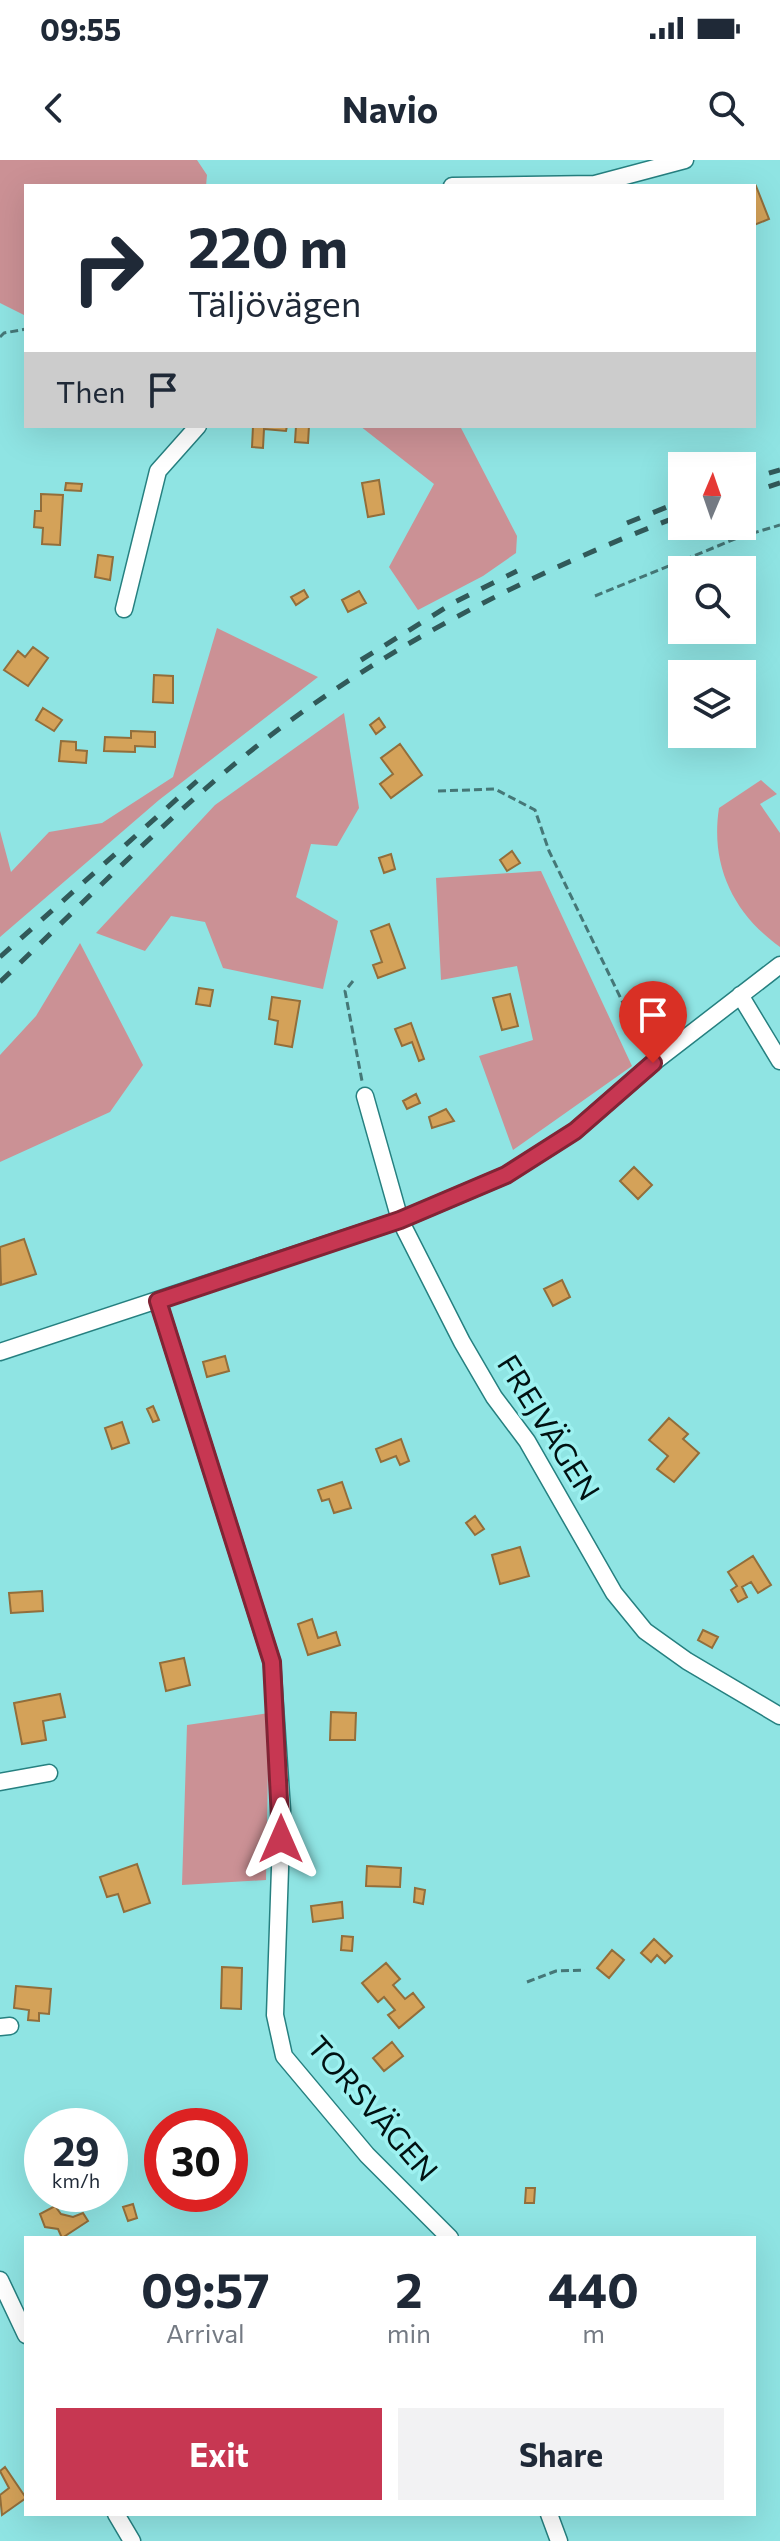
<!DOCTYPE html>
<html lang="en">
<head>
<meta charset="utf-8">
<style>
  :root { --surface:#fff; --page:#f2f2f3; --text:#1f2937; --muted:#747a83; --accent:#c73752 }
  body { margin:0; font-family:Commissioner,sans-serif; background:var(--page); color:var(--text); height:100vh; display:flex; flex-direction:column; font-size:30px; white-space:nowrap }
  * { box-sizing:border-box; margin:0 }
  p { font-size:26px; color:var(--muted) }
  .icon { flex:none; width:44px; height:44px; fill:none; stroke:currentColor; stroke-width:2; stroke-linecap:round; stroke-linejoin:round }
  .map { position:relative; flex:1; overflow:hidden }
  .drawer { position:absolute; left:24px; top:2076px; width:732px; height:280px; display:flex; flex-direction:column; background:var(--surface); border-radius:0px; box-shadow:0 8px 32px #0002 }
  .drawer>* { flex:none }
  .top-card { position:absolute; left:24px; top:24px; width:732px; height:244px; border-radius:0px; box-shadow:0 8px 32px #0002; background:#fff; color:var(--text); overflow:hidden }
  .needle { width:52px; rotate:2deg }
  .tools { position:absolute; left:668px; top:292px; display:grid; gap:16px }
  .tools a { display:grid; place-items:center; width:88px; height:88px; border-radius:0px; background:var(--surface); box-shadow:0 8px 32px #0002; font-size:40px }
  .speed { position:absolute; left:24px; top:1948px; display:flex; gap:16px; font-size:40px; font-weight:700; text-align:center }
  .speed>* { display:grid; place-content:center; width:104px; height:104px; border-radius:50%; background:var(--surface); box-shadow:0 8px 32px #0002; line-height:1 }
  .speed small { font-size:20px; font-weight:400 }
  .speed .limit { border:12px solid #d22; background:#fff; color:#111 }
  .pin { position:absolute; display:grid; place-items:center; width:68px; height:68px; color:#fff; margin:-82px -34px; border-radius:50% 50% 50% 0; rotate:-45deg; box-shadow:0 0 8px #0007 }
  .pin .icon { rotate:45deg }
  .me { position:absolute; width:88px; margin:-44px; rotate:0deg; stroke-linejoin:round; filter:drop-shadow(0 0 6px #0008) }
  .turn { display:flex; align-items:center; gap:28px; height:168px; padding:0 32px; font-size:36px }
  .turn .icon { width:104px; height:104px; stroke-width:2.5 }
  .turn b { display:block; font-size:56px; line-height:68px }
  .then { display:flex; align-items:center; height:76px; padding:0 32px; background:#0003; gap:16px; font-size:30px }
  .eta { display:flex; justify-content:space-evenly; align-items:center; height:136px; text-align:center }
  .eta b { font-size:48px; font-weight:700; line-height:56px }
  .button { display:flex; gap:16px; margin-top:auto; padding:16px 32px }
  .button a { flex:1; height:92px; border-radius:0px; background:var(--accent); color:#fff; font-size:32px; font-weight:700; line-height:92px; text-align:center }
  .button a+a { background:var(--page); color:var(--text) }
  .status { display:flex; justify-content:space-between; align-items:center; height:56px; padding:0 40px; background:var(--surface); direction:ltr }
  .status svg { height:22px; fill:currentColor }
  header { display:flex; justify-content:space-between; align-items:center; height:104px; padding:0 32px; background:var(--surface); font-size:36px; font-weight:700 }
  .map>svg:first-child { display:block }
  .green { fill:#cb9195 }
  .building { fill:#d4a259; stroke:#926e3b; stroke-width:2 }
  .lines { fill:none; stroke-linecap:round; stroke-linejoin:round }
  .minor-casing { stroke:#268080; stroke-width:19 }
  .path { stroke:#457777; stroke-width:3; stroke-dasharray:8 4; stroke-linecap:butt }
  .minor { stroke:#fff; stroke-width:16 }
  .rail { stroke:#315959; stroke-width:5; stroke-dasharray:14 14; stroke-linecap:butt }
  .route-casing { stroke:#812435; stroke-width:20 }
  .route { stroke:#c73752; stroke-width:14 }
  .labels { text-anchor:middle; stroke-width:7; stroke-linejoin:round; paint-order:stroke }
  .street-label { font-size:30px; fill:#001212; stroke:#9df1f0 }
</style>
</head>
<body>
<div class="status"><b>09:55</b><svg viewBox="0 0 49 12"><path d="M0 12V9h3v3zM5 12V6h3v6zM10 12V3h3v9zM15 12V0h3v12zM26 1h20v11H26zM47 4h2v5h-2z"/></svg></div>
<header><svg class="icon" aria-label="back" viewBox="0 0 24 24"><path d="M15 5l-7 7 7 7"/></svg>Navio<svg class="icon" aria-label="search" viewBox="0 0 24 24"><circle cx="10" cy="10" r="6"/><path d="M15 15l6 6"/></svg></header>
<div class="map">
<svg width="780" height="2381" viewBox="0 0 780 2381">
  <rect width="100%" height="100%" fill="#8fe4e3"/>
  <path class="green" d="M0 0H197L207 15 206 26H26V156L0 143Z
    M360 266H460L517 376 516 393 483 416 418 450 389 407 434 324Z
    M217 468 318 517 159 640 0 777V671L11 712 49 672 102 663 173 617Z
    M344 553 359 648 337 686 311 684 296 737 338 761 323 829 223 808 205 762 171 756 145 791 96 773 215 645Z
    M761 620 777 634 760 644 780 673V787C734 754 710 706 719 648Z
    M541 711 632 906 513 990 479 896 533 880 517 806 441 820 436 718Z
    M80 783 143 905 110 952 0 1002V895L36 856Z
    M269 1553 266 1720 182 1725 187 1565Z"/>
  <path class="building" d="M756 26 769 59 754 65V27Z
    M253 266H287L286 271 264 269 263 288 252 287Z
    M296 266H309L308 283 295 282Z
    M379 320 384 354 368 357 362 323Z
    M66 323 82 324 81 331 65 330Z
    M41 334 63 335 60 385 42 384 43 368 34 367 35 351H41Z
    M98 395 113 397 110 420 95 417Z
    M304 430 308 437 296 445 291 437Z
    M359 431 366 443 348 452 342 440Z
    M33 487 48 498 28 526 4 510 18 491 25 497Z
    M154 515 173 516V543L153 542Z
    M43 548 62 560 54 571 36 560Z
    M379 558 385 567 376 574 370 565Z
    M131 571 155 572V587L135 586V592L104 591 105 577 131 578Z
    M61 581 76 582V590L87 591 86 603 59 601Z
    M400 584 422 615 391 638 380 624 393 614 381 598Z
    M512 691 520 703 507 711 500 700Z
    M391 694 395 709 384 713 379 698Z
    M389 764 405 808 378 818 373 805 382 802 371 771Z
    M199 828 213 830 210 846 196 844Z
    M510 834 518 866 502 870 493 838Z
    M272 837 300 841 292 887 275 884 278 861 269 859Z
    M411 863 424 899 419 901 412 882 402 886 395 869Z
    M416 934 420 943 407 949 403 941Z
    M446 949 454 961 432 968 429 957Z
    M634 1007 652 1025 638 1039 620 1021Z
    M24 1079 36 1114 1 1125 0 1087Z
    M562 1120 570 1137 553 1146 544 1129Z
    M225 1196 229 1211 207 1217 203 1202Z
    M153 1246 159 1260 153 1262 147 1249Z
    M669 1258 688 1274 683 1279 699 1293 674 1322 657 1309 668 1296 649 1280Z
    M122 1262 129 1283 112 1289 105 1268Z
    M401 1279 409 1301 400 1305 396 1296 381 1302 376 1289Z
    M342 1322 351 1348 334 1353 329 1339 322 1341 318 1330Z
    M475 1356 484 1369 475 1375 466 1363Z
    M520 1387 529 1416 500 1424 492 1395Z
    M753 1396 771 1425 758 1433 751 1422 742 1427 747 1437 738 1442 731 1430 737 1426 728 1412Z
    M42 1431 43 1451 11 1453 9 1433Z
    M312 1459 318 1478 336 1472 340 1485 308 1495 298 1464Z
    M703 1470 718 1477 712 1488 698 1480Z
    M184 1498 190 1525 166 1531 160 1503Z
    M60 1534 65 1557 43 1561 46 1580 22 1584 14 1543Z
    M331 1552 356 1553 355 1580H330Z
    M137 1704 150 1743 124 1752 118 1734 107 1737 100 1717Z
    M367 1706 401 1708 400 1727 366 1726Z
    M415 1728 425 1730 423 1744 414 1742Z
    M342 1742 343 1758 313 1762 311 1746Z
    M342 1776 353 1777 352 1791 341 1790Z
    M654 1779 672 1796 665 1803 657 1795 651 1802 641 1793Z
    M612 1790 624 1800 609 1818 597 1808Z
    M386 1803 400 1819 393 1825 405 1839 413 1833 424 1847 399 1868 388 1855 395 1850 384 1837 378 1842 362 1823Z
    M222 1807 242 1808 241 1849 221 1848Z
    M16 1826 51 1829 49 1854 39 1853V1861L28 1860 29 1850 14 1848Z
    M392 1882 403 1896 384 1911 373 1898Z
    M526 2028H535L534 2043H525Z
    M133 2044 137 2058 128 2061 123 2047Z
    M55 2046 61 2054 73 2057 83 2053 88 2061 62 2078 58 2069 45 2067 40 2054Z
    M5 2307 26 2338 2 2355 0 2335 9 2328 0 2311Z"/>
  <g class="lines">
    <g class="minor-casing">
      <path id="minor" d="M452 26 595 24 685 0
        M124 449 158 311 198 266
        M740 835 780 901
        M365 936 400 1060 462 1182 494 1237 527 1281 614 1433 645 1471 687 1501 780 1556
        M158 1141 272 1502 282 1650 275 1855 284 1896 367 1995 450 2078
        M0 1192 400 1060 506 1015 575 971 653 903 780 805
        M0 1622 49 1613
        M0 1867 10 1866
        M0 2120 26 2175
        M116 2354 132 2381
        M549 2354 559 2381"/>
    </g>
    <path class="path" d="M0 177 4 173 26 169
      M595 436 740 377 780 365
      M438 631 495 629 535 650 549 691 645 888
      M353 821 345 831 362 921
      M527 1822 556 1811 585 1810"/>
    <use href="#minor" class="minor"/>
    <path class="rail" d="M742 321 780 310
      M742 335 780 323
      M627 363 682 341
      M361 500 453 443 517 411
      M0 797 197 621
      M0 822C92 735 181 642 283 566 405 476 541 409 682 355"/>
  </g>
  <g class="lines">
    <g class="route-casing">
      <path id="route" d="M281 1679 272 1502 158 1141 400 1060 506 1015 575 971 653 903"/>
    </g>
    <use href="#route" class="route"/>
  </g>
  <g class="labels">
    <g class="street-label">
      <text transform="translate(548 1268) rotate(58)" y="10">FREJVÄGEN</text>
      <text transform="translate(372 1949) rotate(49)" y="10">TORSVÄGEN</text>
    </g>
  </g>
</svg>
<div class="tools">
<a><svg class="needle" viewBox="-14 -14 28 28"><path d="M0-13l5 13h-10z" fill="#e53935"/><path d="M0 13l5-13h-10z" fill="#747a83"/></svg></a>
<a><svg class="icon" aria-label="search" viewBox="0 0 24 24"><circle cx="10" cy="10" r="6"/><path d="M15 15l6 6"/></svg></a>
<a><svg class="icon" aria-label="layers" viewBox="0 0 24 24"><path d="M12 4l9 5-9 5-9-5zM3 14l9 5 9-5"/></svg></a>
</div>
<div class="speed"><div>29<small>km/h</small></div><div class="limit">30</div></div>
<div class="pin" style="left:653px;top:903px;background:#d93025"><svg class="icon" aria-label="arrive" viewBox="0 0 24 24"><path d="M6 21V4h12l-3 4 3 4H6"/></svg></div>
<svg class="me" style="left:281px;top:1679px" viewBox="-20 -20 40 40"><path d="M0-17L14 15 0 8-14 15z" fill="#c73752" stroke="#fff" stroke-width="4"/></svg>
<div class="top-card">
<div class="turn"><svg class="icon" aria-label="right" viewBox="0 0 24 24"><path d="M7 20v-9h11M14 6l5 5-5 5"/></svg><div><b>220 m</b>Täljövägen</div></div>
<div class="then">Then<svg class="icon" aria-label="arrive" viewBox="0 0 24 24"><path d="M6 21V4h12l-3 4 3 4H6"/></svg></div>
</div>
<section class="drawer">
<div class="eta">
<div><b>09:57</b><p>Arrival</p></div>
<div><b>2</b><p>min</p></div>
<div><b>440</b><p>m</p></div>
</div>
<div class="button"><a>Exit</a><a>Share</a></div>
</section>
</div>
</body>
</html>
